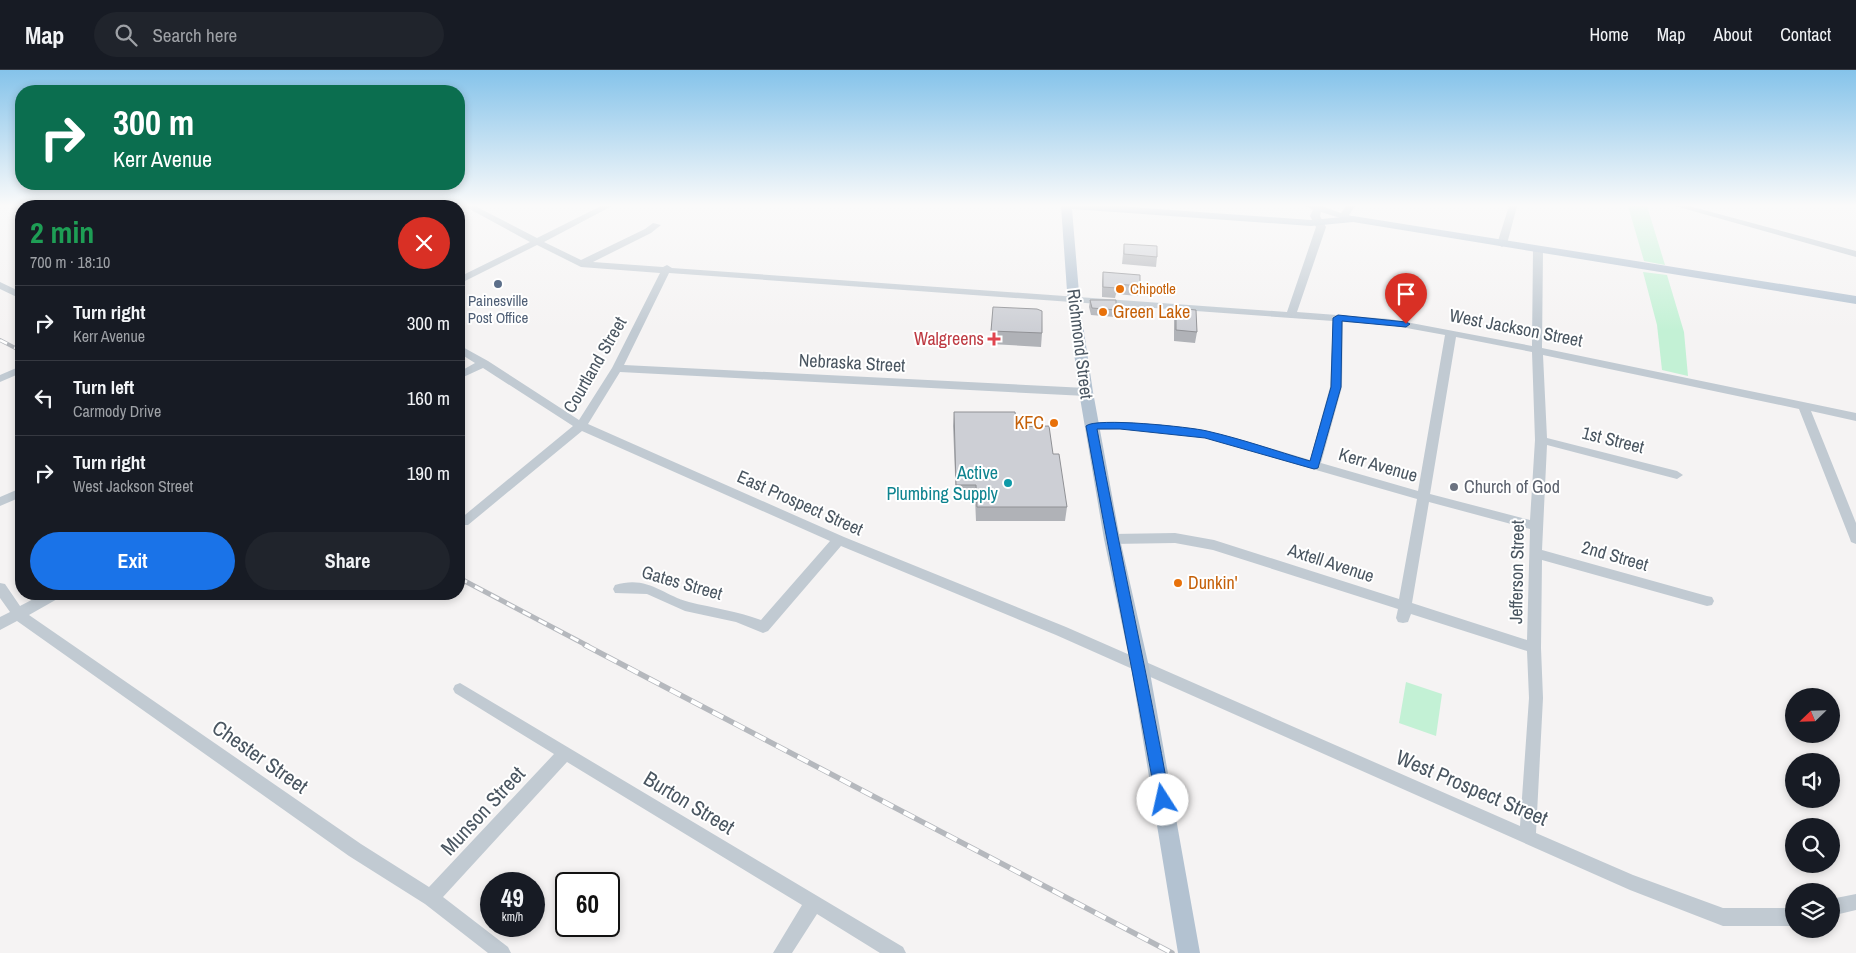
<!DOCTYPE html>
<html lang="en">
<head>
<meta charset="utf-8">
<style>
  :root { --surface:#171b24; --page:#20242c; --text:#f1f3f6; --muted:#9ea1a6; --line:#363941; --accent:#1a73e8 }
  body { margin:0; font-family:"Archivo Narrow",sans-serif; background:var(--page); color:var(--text); height:100vh; display:flex; flex-direction:column; font-size:19px; white-space:nowrap }
  * { box-sizing:border-box; margin:0 }
  p { font-size:16px; color:var(--muted) }
  .icon { flex:none; width:28px; height:28px; fill:none; stroke:currentColor; stroke-width:2; stroke-linecap:round; stroke-linejoin:round }
  .map { position:relative; flex:1; overflow:hidden }
  .panel { position:absolute; left:15px; top:130px; width:450px; height:400px; display:flex; flex-direction:column; background:var(--surface); border-radius:20px; box-shadow:0 2px 8px #0003 }
  .panel>* { flex:none }
  .guide { position:absolute; left:15px; top:15px; width:450px; height:105px; border-radius:20px; box-shadow:0 2px 8px #0003; background:#0b6e4f; color:#fff; overflow:hidden }
  .needle { width:32px; rotate:247deg }
  .tools { position:absolute; left:1785px; top:618px; display:grid; gap:10px }
  .tools a { display:grid; place-items:center; width:55px; height:55px; border-radius:50%; background:var(--surface); box-shadow:0 2px 8px #0003; font-size:25px }
  .speed { position:absolute; left:480px; top:802px; display:flex; gap:10px; font-size:25px; font-weight:700; text-align:center }
  .speed>* { display:grid; place-content:center; width:65px; height:65px; border-radius:50%; background:var(--surface); box-shadow:0 2px 8px #0003; line-height:1 }
  .speed small { font-size:12px; font-weight:400 }
  .speed .limit { border:2px solid #111; border-radius:8px; background:#fff; color:#111 }
  .pin { position:absolute; display:grid; place-items:center; width:42px; height:42px; color:#fff; margin:-51px -21px; border-radius:50% 50% 50% 0; rotate:-45deg; box-shadow:0 0 5px #0007 }
  .pin .icon { rotate:45deg }
  .me { position:absolute; width:55px; margin:-28px; rotate:350deg; stroke-linejoin:round; filter:drop-shadow(0 0 4px #0008) }
  .turn { display:flex; align-items:center; gap:18px; height:105px; padding:0 15px; font-size:22px }
  .turn .icon { width:65px; height:65px; stroke-width:2.5 }
  .turn b { display:block; font-size:35px; line-height:42px }
  .round { display:grid; place-items:center; flex:none; width:52px; height:52px; border-radius:26px; background:var(--page) }
  .head { display:flex; align-items:center; justify-content:space-between; height:85px; padding:0 15px }
  h1 { font-size:30px; font-weight:700; line-height:38px; color:#1e9e55 }
  .cta { display:flex; gap:10px; margin-top:auto; padding:10px 15px }
  .cta a { flex:1; height:58px; border-radius:30px; background:var(--accent); color:#fff; font-size:20px; font-weight:700; line-height:58px; text-align:center }
  .cta a+a { background:var(--page); color:var(--text) }
  ul { padding:0; list-style:none }
  li { display:flex; align-items:center; gap:15px; height:75px; padding:0 15px; border-top:1px solid var(--line) }
  li div { flex:1 }
  li b { display:block; font-size:19px }
  li em { font-style:normal }
  header { display:flex; align-items:center; gap:30px; box-sizing:border-box; height:70px; padding:0 25px; background:var(--surface); border-bottom:1px solid var(--line) }
  header strong { font-size:24px }
  nav { display:flex; gap:28px; margin-inline-start:auto; font-size:18px }
  .search { width:350px; height:45px; background:var(--page); display:flex; align-items:center; gap:12px; box-sizing:border-box; padding:0 18px; border-radius:28px; color:var(--muted); font-size:19px }
  .map>svg:first-child { display:block }
  .green { fill:#c3f1d5 }
  .lines { fill:none; stroke-linecap:round; stroke-linejoin:round }
  .minor { fill:#c1cad2; fill-rule:evenodd }
  .major { fill:#b3c2d1; fill-rule:evenodd }
  .rail-far2-casing { stroke:#b5b8bd; stroke-width:4 }
  .rail-far1-casing { stroke:#b5b8bd; stroke-width:5 }
  .rail-casing { stroke:#b5b8bd; stroke-width:5.5 }
  .rail-far2 { stroke:#fff; stroke-width:2.5; stroke-dasharray:8; stroke-linecap:butt }
  .rail-far1 { stroke:#fff; stroke-width:3; stroke-dasharray:9; stroke-linecap:butt }
  .rail { stroke:#fff; stroke-width:4; stroke-dasharray:12; stroke-linecap:butt }
  .wall { fill:#b0b2b7 }
  .building { fill:#cdcfd5; stroke:#909195 }
  .route { fill:#1a73e8; stroke:#114b97 }
  .service-dot { fill:#5c6f8a; stroke:#fff; stroke-width:2 }
  .food-dot { fill:#e8710a; stroke:#fff; stroke-width:2 }
  .health-dot { fill:#e0444e; stroke:#fff; stroke-width:2 }
  .culture-dot { fill:#0f9aa8; stroke:#fff; stroke-width:2 }
  .worship-dot { fill:#6b7280; stroke:#fff; stroke-width:2 }
  .labels { text-anchor:middle; stroke-width:4; stroke-linejoin:round; paint-order:stroke }
  .far-food-label { font-size:15px; fill:#c56008; stroke:#fff; text-anchor:start }
  .far-service-label { font-size:15px; fill:#4e5e75; stroke:#fff }
  .food-label { font-size:18px; fill:#c56008; stroke:#fff; text-anchor:start }
  .street-label { font-size:18px; fill:#4a5661; stroke:#fff }
  .health-label { font-size:18px; fill:#be3a42; stroke:#fff; text-anchor:end }
  .culture-label { font-size:18px; fill:#0d838f; stroke:#fff; text-anchor:end }
  .worship-label { font-size:18px; fill:#5b616d; stroke:#fff; text-anchor:start }
  .near-street-label { font-size:21px; fill:#4a5661; stroke:#fff }
</style>
</head>
<body>
<header>
<strong>Map</strong>
<div class="search"><svg class="icon" aria-label="search" viewBox="0 0 24 24"><circle cx="10" cy="10" r="6"/><path d="M15 15l6 6"/></svg>Search here</div>
<nav><a>Home</a><a>Map</a><a>About</a><a>Contact</a></nav>
</header>
<div class="map">
<svg width="1856" height="883" viewBox="0 0 1856 883">
  <rect width="100%" height="100%" fill="#f5f3f3"/>
  <path class="green" d="M1628 136H1647L1665 195 1644 191Z
    M1643 202 1667 205 1684 262 1688 306 1662 300 1657 255Z
    M1406 612 1442 624 1436 666 1399 653Z"/>
  <g class="lines">
    <path class="minor" d="M464 136H475L537 168 601 136H612L544 172 581 190 645 159 653 153 661 155 651 163 593 192 663 197 667 195 672 198 1287 242 1316 157 1310 146 1313 140 1306 136H1321L1341 143 1346 136H1355L1349 145 1358 149 1353 152 1321 142 1320 146 1326 157 1297 242 1390 249 1532 276 1533 179 1538 176 1543 179 1542 278 1856 343V351L1811 341 1856 453V474L1851 472 1850 469 1799 339 1543 285 1547 368 1677 401 1683 405 1677 409 1547 375 1542 480 1707 526 1712 527 1714 531 1712 535 1707 536 1542 490 1541 578 1543 628 1536 763 1633 805 1723 838H1794V856H1723L1630 820 1056 565 841 476 768 561 763 563 736 552 685 541 647 524 615 523 613 519 615 515C647 505 661 524 689 532 713 538 737 541 761 550L830 471 582 361 468 455H460V449L573 356 483 298 459 309V302L475 293 459 283V275L488 291 579 350 612 298 660 203 581 197 537 175 459 214V207L530 172ZM669 203 1333 251 1330 317 1310 390C1276 380 1242 369 1207 361 1191 357 1094 346 1086 356L1092 360 1120 359 1205 368 1417 429 1399 529 1214 470 1175 463 1112 464 1107 466 1106 469 1107 472 1112 474 1175 473 1213 480 1398 539 1396 548 1398 552 1403 553 1408 552 1411 544 1527 581 1529 628 1520 756 1066 557 844 467 588 354 620 302 1086 326 1092 322 1086 318 624 295ZM1343 252 1390 255 1445 265 1418 421 1321 393 1342 317ZM1456 267 1532 282 1535 370 1530 450 1430 424ZM1429 432 1530 459 1527 570 1412 533Z
      M1509 136H1517L1507 174 1502 177 1497 174Z
      M1675 136H1689L1856 181V187Z
      M0 212 21 222V229L0 219Z
      M21 296V303L0 312V305Z
      M21 418V427L0 436V427Z
      M0 513 5 514 20 536 43 524H61L59 528 29 545 361 774 429 817 554 684 455 623 453 619 455 615 460 613 903 877 906 883H880L817 844 792 883H773L802 835 567 692 443 827 508 877 511 883H488L425 834 349 786 17 551 0 560V547L10 542 0 528Z
      M1856 824V840L1831 846V829Z"/>
    <path class="major" d="M1061 136H1117L1311 150 1353 146 1856 226V234L1353 152 1311 156 1072 139 1080 235 1093 322 1120 469 1149 597 1200 883H1178L1131 597 1104 469 1079 322 1068 235Z"/>
    <g class="rail-far2-casing">
      <path id="rail-far2" d="M0 270 21 281"/>
    </g>
    <g class="rail-far1-casing">
      <path id="rail-far1" d="M459 508 588 576"/>
    </g>
    <g class="rail-casing">
      <path id="rail" d="M585 575 1172 883"/>
    </g>
    <use href="#rail-far2" class="rail-far2"/>
    <use href="#rail-far1" class="rail-far1"/>
    <use href="#rail" class="rail"/>
  </g>
  <path class="wall" d="M1124 174 1157 187 1156 197 1122 194Z
    M1103 202 1140 216 1138 226 1116 224 1115 228 1102 227V212Z
    M1090 230 1116 240 1115 247 1091 245 1089 237Z
    M993 237 1042 263 1041 277 991 274Z
    M1176 238 1197 262 1195 273 1174 271V248Z
    M954 342 1017 357 1053 384 1067 437 1065 451H976L975 428H956L953 356Z"/>
  <path class="building" d="M1124 174 1157 176V187L1124 184Z
    M1103 202 1140 205V216L1117 214V218L1103 217Z
    M1090 230H1116V240L1092 238Z
    M993 237 1037 239 1042 241V263L991 261Z
    M1176 238 1196 240 1197 262 1176 260Z
    M954 342H1015L1017 357 1049 356 1053 384H1059L1067 437H977L976 415H956Z"/>
  <linearGradient id="sky" x2="0" y2="1"><stop stop-color="#85c3ea"/><stop offset="0.52" stop-color="#fafafa"/><stop offset="1" stop-color="#fafafa" stop-opacity="0"/></linearGradient>
  <rect width="1856" height="260" fill="url(#sky)"/>
  <path class="route" d="M1338 245 1406 252 1410 254 1406 257 1342 251 1341 317 1318 398 1314 399 1205 368 1120 359H1097C1120 483 1148 606 1170 730L1168 735 1163 737 1158 735 1156 730C1134 605 1108 481 1086 356 1095 347 1191 357 1207 361 1242 369 1276 381 1310 391L1331 317 1333 248Z"/>
  <circle class="service-dot" cx="498" cy="214" r="5"/>
  <g class="food-dot">
    <circle cx="1120" cy="219" r="5"/>
    <circle cx="1103" cy="242" r="5"/>
    <circle cx="1054" cy="353" r="5"/>
    <circle cx="1178" cy="513" r="5"/>
  </g>
  <path class="health-dot" d="M991.5 261.5h5v5h5v5h-5v5h-5v-5h-5v-5h5z"/>
  <circle class="culture-dot" cx="1008" cy="413" r="5"/>
  <circle class="worship-dot" cx="1454" cy="417" r="5"/>
  <g class="labels">
    <g class="far-food-label">
      <text x="1130" y="224">Chipotle</text>
    </g>
    <g class="far-service-label">
      <text x="498" y="236">Painesville<tspan x="498" dy="17">Post Office</tspan></text>
    </g>
    <g class="food-label">
      <text x="1113" y="248">Green Lake</text>
      <text x="1044" y="359" text-anchor="end">KFC</text>
      <text x="1188" y="519">Dunkin'</text>
    </g>
    <g class="street-label">
      <text transform="translate(1516 258) rotate(11)" y="6">West Jackson Street</text>
      <text transform="translate(1080 274) rotate(83)" y="6">Richmond Street</text>
      <text transform="translate(852 293) rotate(3)" y="6">Nebraska Street</text>
      <text transform="translate(595 295) rotate(-60)" y="6">Courtland Street</text>
      <text transform="translate(1613 370) rotate(14)" y="6">1st Street</text>
      <text transform="translate(1378 395) rotate(16)" y="6">Kerr Avenue</text>
      <text transform="translate(800 433) rotate(24)" y="6">East Prospect Street</text>
      <text transform="translate(1615 486) rotate(16)" y="6">2nd Street</text>
      <text transform="translate(1331 493) rotate(18)" y="6">Axtell Avenue</text>
      <text transform="translate(1517 502) rotate(-89)" y="6">Jefferson Street</text>
      <text transform="translate(682 513) rotate(16)" y="6">Gates Street</text>
    </g>
    <g class="health-label">
      <text x="984" y="275">Walgreens</text>
    </g>
    <g class="culture-label">
      <text x="998" y="409">Active<tspan x="998" dy="21">Plumbing Supply</tspan></text>
    </g>
    <g class="worship-label">
      <text x="1464" y="423">Church of God</text>
    </g>
    <g class="near-street-label">
      <text transform="translate(260 687) rotate(35)" y="7">Chester Street</text>
      <text transform="translate(1472 718) rotate(23)" y="7">West Prospect Street</text>
      <text transform="translate(689 733) rotate(31)" y="7">Burton Street</text>
      <text transform="translate(483 741) rotate(-47)" y="7">Munson Street</text>
    </g>
  </g>
</svg>
<div class="tools">
<a><svg class="needle" viewBox="-14 -14 28 28"><path d="M0-13l5 13h-10z" fill="#e53935"/><path d="M0 13l5-13h-10z" fill="#9ea1a6"/></svg></a>
<a><svg class="icon" aria-label="sound" viewBox="0 0 24 24"><path d="M4 9h4l5-4v14l-5-4H4zM17 9q2 3 0 6"/></svg></a>
<a><svg class="icon" aria-label="search" viewBox="0 0 24 24"><circle cx="10" cy="10" r="6"/><path d="M15 15l6 6"/></svg></a>
<a><svg class="icon" aria-label="layers" viewBox="0 0 24 24"><path d="M12 4l9 5-9 5-9-5zM3 14l9 5 9-5"/></svg></a>
</div>
<div class="speed"><div>49<small>km/h</small></div><div class="limit">60</div></div>
<div class="pin" style="left:1406px;top:254px;background:#d93025"><svg class="icon" aria-label="arrive" viewBox="0 0 24 24"><path d="M6 21V4h12l-3 4 3 4H6"/></svg></div>
<svg class="me" style="left:1163px;top:730px" viewBox="-20 -20 40 40"><circle r="19" fill="#fff"/><path d="M0-13L10 11 0 6-10 11z" fill="#1a73e8"/></svg>
<div class="guide">
<div class="turn"><svg class="icon" aria-label="right" viewBox="0 0 24 24"><path d="M7 20v-9h11M14 6l5 5-5 5"/></svg><div><b>300 m</b>Kerr Avenue</div></div>
</div>
<section class="panel">
<div class="head"><div><h1>2 min</h1><p>700 m · 18:10</p></div><a class="round" style="background:#d93025;color:#fff"><svg class="icon" aria-label="close" viewBox="0 0 24 24"><path d="M6 6l12 12M18 6L6 18"/></svg></a></div>
<ul>
<li><svg class="icon" aria-label="right" viewBox="0 0 24 24"><path d="M7 20v-9h11M14 6l5 5-5 5"/></svg><div><b>Turn right</b><p>Kerr Avenue</p></div><em>300 m</em></li>
<li><svg class="icon" aria-label="left" viewBox="0 0 24 24"><path d="M17 20v-9H6M10 6l-5 5 5 5"/></svg><div><b>Turn left</b><p>Carmody Drive</p></div><em>160 m</em></li>
<li><svg class="icon" aria-label="right" viewBox="0 0 24 24"><path d="M7 20v-9h11M14 6l5 5-5 5"/></svg><div><b>Turn right</b><p>West Jackson Street</p></div><em>190 m</em></li>
</ul>
<div class="cta"><a>Exit</a><a>Share</a></div>
</section>
</div>
</body>
</html>
